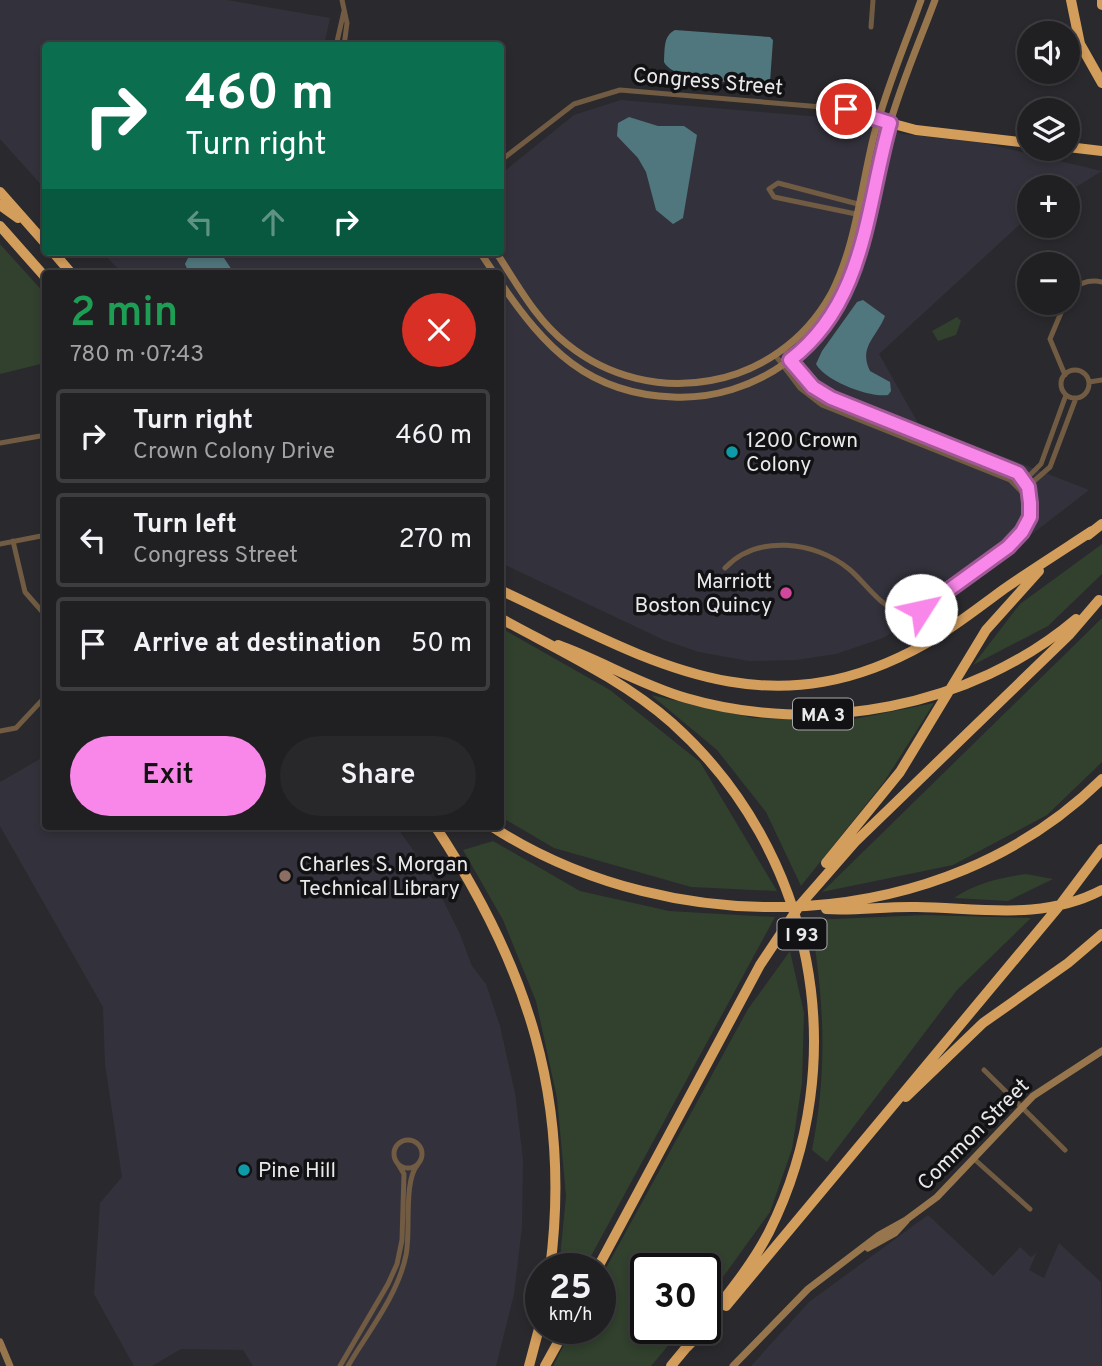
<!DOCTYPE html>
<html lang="en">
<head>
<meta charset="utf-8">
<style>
  :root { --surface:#201f22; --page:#28272a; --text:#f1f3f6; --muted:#a2a2a5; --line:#3d3d40; --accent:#f987e9 }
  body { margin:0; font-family:Overpass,sans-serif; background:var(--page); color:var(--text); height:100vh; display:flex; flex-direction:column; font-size:26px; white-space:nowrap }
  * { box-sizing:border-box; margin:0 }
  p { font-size:23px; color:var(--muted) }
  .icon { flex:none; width:38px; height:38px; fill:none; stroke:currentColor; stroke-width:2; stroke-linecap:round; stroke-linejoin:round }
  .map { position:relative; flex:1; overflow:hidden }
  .drawer { position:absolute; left:42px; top:270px; width:462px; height:560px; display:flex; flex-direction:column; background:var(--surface); border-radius:7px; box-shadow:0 4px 10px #0003,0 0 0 2px var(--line) }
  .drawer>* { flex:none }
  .banner { position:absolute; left:42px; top:42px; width:462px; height:214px; border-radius:7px; box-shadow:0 4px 10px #0003,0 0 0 2px var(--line); background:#0b6e4f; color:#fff; overflow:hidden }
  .tools { position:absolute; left:1017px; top:21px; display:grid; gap:14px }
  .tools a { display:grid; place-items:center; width:63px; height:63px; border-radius:50%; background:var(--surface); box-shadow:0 4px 10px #0003,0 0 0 2px var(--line); font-size:35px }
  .speed { position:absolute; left:525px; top:1253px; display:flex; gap:14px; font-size:35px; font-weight:700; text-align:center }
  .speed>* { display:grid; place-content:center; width:91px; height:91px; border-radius:50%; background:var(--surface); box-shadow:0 4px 10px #0003,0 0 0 2px var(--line); line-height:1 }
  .speed small { font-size:18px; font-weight:400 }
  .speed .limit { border:4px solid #111; border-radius:10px; background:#fff; color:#111 }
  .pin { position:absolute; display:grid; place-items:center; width:60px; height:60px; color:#fff; margin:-30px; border:4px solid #fff; border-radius:50%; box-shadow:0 2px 7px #0007 }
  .me { position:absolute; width:77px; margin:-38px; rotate:55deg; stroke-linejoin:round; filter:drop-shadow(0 0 5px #0008) }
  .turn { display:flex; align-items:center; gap:24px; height:147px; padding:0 28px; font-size:32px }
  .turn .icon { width:91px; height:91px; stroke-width:2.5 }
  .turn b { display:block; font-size:49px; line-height:60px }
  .lanes { display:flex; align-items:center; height:66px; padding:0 28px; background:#0003; justify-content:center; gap:35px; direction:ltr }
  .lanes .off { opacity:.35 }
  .round { display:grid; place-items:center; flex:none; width:74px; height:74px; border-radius:37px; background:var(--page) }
  .summary { display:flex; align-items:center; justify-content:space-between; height:119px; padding:0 28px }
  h1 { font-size:42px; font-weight:600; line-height:52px; color:#1e9e55 }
  .cta { display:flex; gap:14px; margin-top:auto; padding:14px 28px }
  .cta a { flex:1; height:80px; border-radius:42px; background:var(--accent); color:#111; font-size:28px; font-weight:600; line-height:80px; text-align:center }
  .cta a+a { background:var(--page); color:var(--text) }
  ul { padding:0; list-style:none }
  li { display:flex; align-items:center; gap:21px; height:94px; margin:0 14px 10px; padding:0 14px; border:4px solid var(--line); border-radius:7px }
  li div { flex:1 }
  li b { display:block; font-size:26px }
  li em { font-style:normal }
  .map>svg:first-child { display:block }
  .built { fill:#33323c }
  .green { fill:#31412d }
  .water { fill:#50777e }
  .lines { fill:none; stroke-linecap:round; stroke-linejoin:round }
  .street { stroke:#715b42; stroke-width:5 }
  .secondary { stroke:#98764d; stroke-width:7 }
  .highway { stroke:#d39d5b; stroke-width:10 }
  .route-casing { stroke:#a25897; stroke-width:18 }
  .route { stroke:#f987e9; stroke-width:12 }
  .culture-dot { fill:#0f9aa8; stroke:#121214; stroke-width:2.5 }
  .hotel-dot { fill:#d1479c; stroke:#121214; stroke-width:2.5 }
  .education-dot { fill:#8d6e63; stroke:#121214; stroke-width:2.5 }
  .labels { text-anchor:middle; stroke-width:7; stroke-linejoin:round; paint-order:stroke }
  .shield { fill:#121214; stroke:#a8a8aa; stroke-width:2 }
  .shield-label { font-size:19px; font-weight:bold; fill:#e9e9eb }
  .street-label { font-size:21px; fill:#e9e9eb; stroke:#121214 }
  .poi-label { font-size:21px; fill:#e9e9eb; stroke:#121214; text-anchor:start }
</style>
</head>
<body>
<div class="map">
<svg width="1102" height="1366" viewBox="0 0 1102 1366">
  <rect width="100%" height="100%" fill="#2a292d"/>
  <path class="built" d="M0 0H227L330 18 324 45 46 46 45 189 0 139Z
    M621 100 845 119 903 134 983 143 1102 171 1068 192V187H1029V216L879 354 918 423 1089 490 935 609 883 638 836 654 796 660 749 661 699 652 664 640 501 563 500 273H122L102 252H500L501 174 574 115Z
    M45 756 46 826H396L430 874 459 932 472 966 486 984 500 1026 515 1093 523 1159 522 1227 514 1294 496 1366H253L243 1350 181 1349 152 1366H134L94 1294 100 1203 122 1177 105 1064 103 1007 0 826V782Z
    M928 1215 993 1276 1020 1247 1031 1257 1037 1252 1029 1270 1044 1278 1059 1243 1101 1282 1102 1366H751L809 1302Z"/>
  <path class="green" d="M0 244 46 295 45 363 0 374Z
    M957 317 961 321 956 335 938 341 932 331Z
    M1102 544V574L1048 626 973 665 1020 604Z
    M1102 618V762L1047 815 953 865 822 892Z
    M501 628 610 690 700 762 777 891 691 887 554 848 501 817Z
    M651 695 753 718 850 720 934 703 884 782 801 886 766 812 717 750Z
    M493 841 580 891 669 911 775 917 584 1269H559L566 1196 557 1098 536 1001 503 920 463 850Z
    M1026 874 1053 879 1008 901 954 898C976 883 1000 878 1026 874Z
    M925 915 1031 918 957 990 827 1162 812 1150C828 1067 824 1004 811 920Z
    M790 951 804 1013 802 1083 792 1149 770 1212 705 1302V1269H646V1328H683L651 1366H553L573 1328H600V1279L748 1009Z"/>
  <path class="water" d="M675 30 770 37 773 40 770 82 764 85C740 82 675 83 664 62 665 49 663 36 675 30Z
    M629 117 658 126H684L697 135 683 218 673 224 656 210 646 172 638 158 617 136 618 123Z
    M191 252H220L234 273H189L185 264Z
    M863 300 885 316C877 337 858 347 870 371L890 382 891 391 888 395C870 398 825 381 816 364L822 351 857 302Z"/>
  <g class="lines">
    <path class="street" d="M342 0 347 23 344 46
      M871 27 873 0
      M336 46 344 11
      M500 161 574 104 620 90 846 109 890 123
      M856 214 774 197 769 189 778 183 858 204
      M1068 296C1073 284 1089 279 1102 282
      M775 355 800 388 822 405 1010 480 1028 498
      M1061 384a14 14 0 1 1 28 0a14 14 0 1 1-28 0Z
      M1065 375 1050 339 1065 303
      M1089 382 1102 380
      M0 443 46 435
      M1024 481 1041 464 1066 395
      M1026 488 1050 467 1076 398
      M13 541 25 592 46 616
      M0 544 46 535
      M725 568C757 534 815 541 849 569 865 582 878 605 899 611 910 615 920 611 929 605 961 581 1071 522 1018 473L827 396 805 378 783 349
      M0 731 16 728 46 696
      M984 1070 1065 1150
      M394 1154a14 14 0 1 1 28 0a14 14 0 1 1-28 0Z
      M973 1158 1030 1209
      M340 1366 388 1284 397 1264 402 1240 404 1174 398 1164
      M348 1366C368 1332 398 1295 406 1255 411 1231 403 1181 418 1164"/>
    <path class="secondary" d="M480 252 494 273
      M496 252C517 284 536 320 567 344 651 412 778 390 831 294 856 246 861 187 874 135 886 89 905 45 921 0
      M500 282C545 348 588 394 673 397 754 401 830 346 855 269 871 224 876 176 888 130 900 86 919 43 935 0
      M868 1248 895 1233 906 1221
      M0 1342 10 1366
      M733 1366 808 1289 879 1235 906 1220 937 1197 1033 1096 1102 1051"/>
    <path class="highway" d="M1071 0 1080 44 1102 83
      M1102 0V5
      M890 123 916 130 1029 143
      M1068 147 1102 151
      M0 192 46 244
      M0 205 18 218
      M0 226 46 278
      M53 252 71 273
      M1088 535 1102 524
      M500 590C648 659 764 735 925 644 953 628 978 608 1004 589 1033 569 1063 550 1092 531
      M500 618C558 650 622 679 672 723 815 851 855 1060 769 1232 752 1265 728 1294 705 1323
      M558 645C602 661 641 685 686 698 816 736 971 708 1076 619
      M435 826C527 965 572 1100 550 1269
      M491 826C675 945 943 936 1102 779
      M826 863 900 772 986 630 1039 571
      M826 909C856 911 887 906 917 907 981 908 1043 921 1102 890
      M906 1097 983 1023 1068 963 1102 934
      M597 1269 760 965 800 905 855 842 1069 635 1099 600
      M726 1306 1060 905 1102 849
      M687 1347 713 1320
      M529 1366 541 1321
      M545 1366 566 1328
      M671 1366 690 1343"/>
  </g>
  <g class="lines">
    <g class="route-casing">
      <path id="route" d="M846 109 890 123C866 207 866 302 790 360L813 387 831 398 1018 473 1028 487 1030 503V517L1022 532 1008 547 921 610"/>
    </g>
    <use href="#route" class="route"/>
  </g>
  <g class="culture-dot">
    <circle cx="732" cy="452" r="7"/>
    <circle cx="244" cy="1170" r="7"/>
  </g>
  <circle class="hotel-dot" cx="786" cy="593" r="7"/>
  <circle class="education-dot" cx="285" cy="876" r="7"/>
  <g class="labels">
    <g class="shield">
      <rect x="793" y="698.5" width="60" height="31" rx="5"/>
      <rect x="777.5" y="918.5" width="49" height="31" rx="5"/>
    </g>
    <g class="shield-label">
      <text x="823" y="721">MA 3</text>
      <text x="802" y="941">I 93</text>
    </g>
    <g class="street-label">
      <text transform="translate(708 81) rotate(5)" y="7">Congress Street</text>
      <text transform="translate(973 1134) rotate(-45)" y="7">Common Street</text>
    </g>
    <g class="poi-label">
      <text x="746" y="447">1200 Crown<tspan x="746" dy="24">Colony</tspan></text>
      <text x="772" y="588" text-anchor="end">Marriott<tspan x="772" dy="24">Boston Quincy</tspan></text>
      <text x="299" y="871">Charles S. Morgan<tspan x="299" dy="24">Technical Library</tspan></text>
      <text x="258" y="1177">Pine Hill</text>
    </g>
  </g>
</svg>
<div class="tools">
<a><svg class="icon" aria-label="sound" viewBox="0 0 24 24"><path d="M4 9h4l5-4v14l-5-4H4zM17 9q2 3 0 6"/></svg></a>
<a><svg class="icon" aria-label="layers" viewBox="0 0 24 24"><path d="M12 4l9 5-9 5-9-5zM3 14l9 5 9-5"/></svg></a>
<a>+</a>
<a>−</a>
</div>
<div class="speed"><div>25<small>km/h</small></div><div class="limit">30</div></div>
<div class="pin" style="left:846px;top:109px;background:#d93025"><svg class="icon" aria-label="arrive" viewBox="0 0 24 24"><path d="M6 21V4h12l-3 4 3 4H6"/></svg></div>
<svg class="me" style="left:921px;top:610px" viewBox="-20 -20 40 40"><circle r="19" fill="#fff"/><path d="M0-13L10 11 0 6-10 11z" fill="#f987e9"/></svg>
<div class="banner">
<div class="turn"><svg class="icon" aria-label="right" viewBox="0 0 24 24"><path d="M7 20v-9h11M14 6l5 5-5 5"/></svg><div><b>460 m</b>Turn right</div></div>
<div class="lanes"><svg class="icon off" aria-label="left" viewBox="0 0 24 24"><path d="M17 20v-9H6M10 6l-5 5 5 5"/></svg><svg class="icon off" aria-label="ahead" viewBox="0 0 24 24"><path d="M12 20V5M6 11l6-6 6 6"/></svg><svg class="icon" aria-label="right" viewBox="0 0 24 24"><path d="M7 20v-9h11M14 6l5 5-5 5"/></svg></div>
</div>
<section class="drawer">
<div class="summary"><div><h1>2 min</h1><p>780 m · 07:43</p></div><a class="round" style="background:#d93025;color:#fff"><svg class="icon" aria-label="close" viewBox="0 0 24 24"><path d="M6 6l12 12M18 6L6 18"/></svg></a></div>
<ul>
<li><svg class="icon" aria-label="right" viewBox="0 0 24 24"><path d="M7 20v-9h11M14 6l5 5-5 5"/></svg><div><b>Turn right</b><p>Crown Colony Drive</p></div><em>460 m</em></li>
<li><svg class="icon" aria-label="left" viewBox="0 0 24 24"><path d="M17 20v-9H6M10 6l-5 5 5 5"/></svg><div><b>Turn left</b><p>Congress Street</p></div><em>270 m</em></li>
<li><svg class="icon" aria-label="arrive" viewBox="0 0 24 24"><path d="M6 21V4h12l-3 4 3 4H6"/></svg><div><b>Arrive at destination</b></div><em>50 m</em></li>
</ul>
<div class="cta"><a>Exit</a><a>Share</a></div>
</section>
</div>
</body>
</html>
